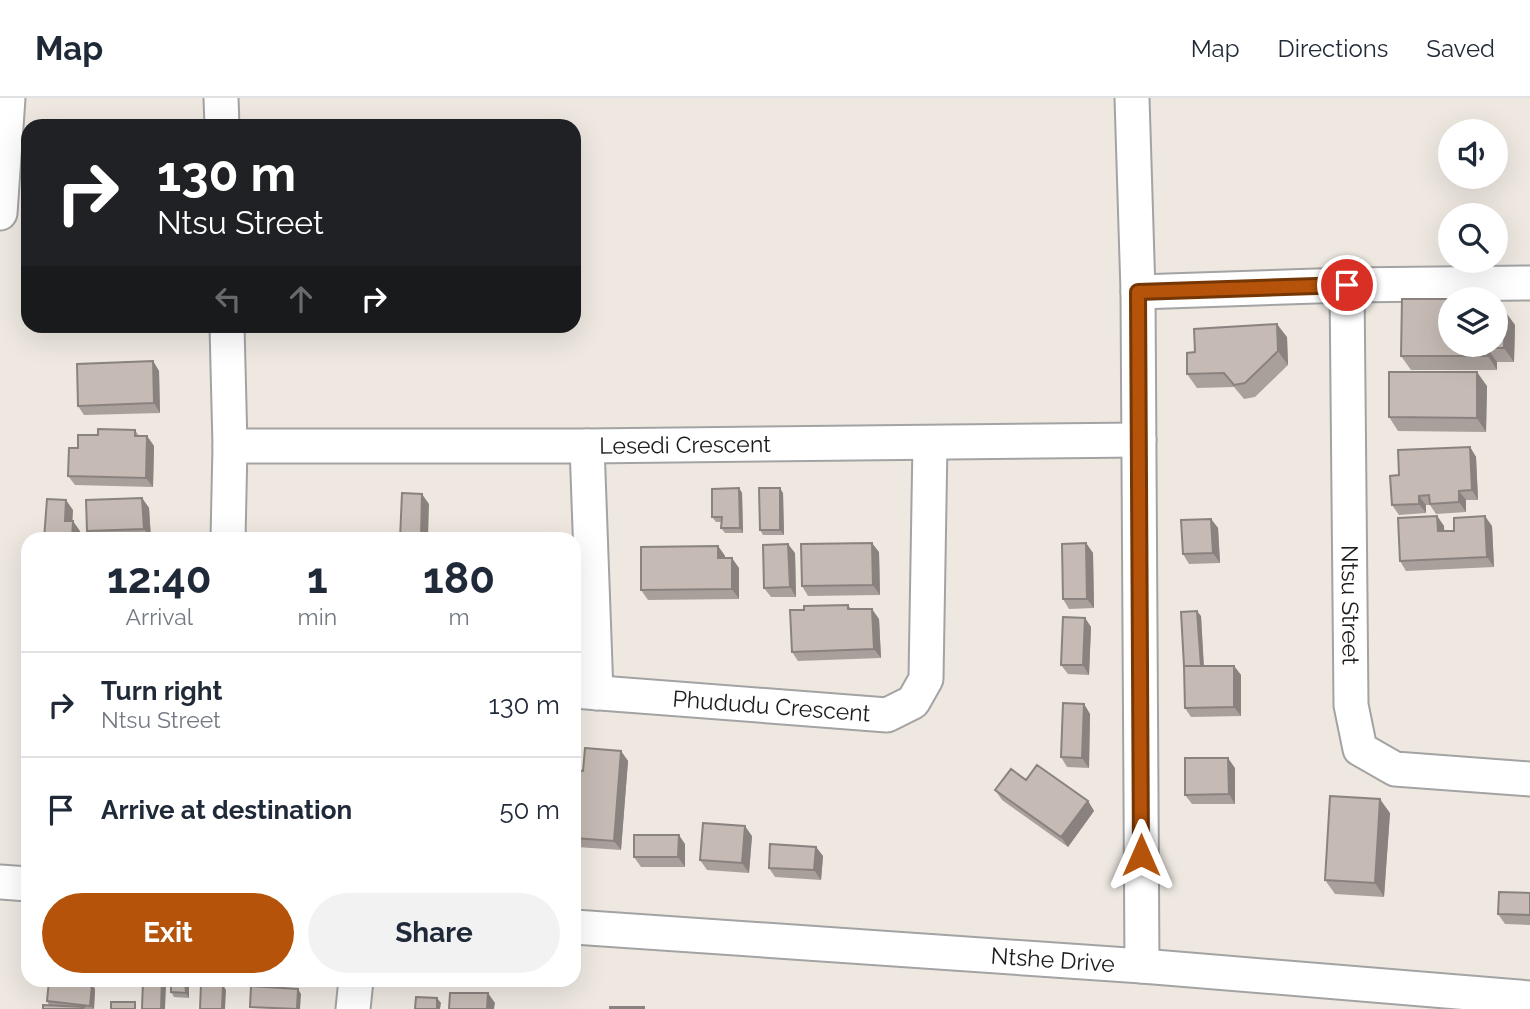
<!DOCTYPE html>
<html lang="en">
<head>
<meta charset="utf-8">
<style>
  :root { --surface:#fff; --page:#f2f2f3; --text:#1f2937; --muted:#747a83; --line:#e0e1e3; --accent:#b45309 }
  body { margin:0; font-family:Raleway,sans-serif; background:var(--page); color:var(--text); height:100vh; display:flex; flex-direction:column; font-size:26px; white-space:nowrap }
  * { box-sizing:border-box; margin:0 }
  p { font-size:23px; color:var(--muted) }
  .icon { flex:none; width:38px; height:38px; fill:none; stroke:currentColor; stroke-width:2; stroke-linecap:round; stroke-linejoin:round }
  .map { position:relative; flex:1; overflow:hidden }
  .sheet { position:absolute; left:21px; top:434px; width:560px; height:455px; display:flex; flex-direction:column; background:var(--surface); border-radius:21px; box-shadow:0 7px 28px #0002 }
  .sheet>* { flex:none }
  .hud { position:absolute; left:21px; top:21px; width:560px; height:214px; border-radius:21px; box-shadow:0 7px 28px #0002; background:#202124; color:#fff; overflow:hidden }
  .tools { position:absolute; left:1438px; top:21px; display:grid; gap:14px }
  .tools a { display:grid; place-items:center; width:70px; height:70px; border-radius:50%; background:var(--surface); box-shadow:0 7px 28px #0002; font-size:35px }
  .pin { position:absolute; display:grid; place-items:center; width:60px; height:60px; color:#fff; margin:-30px; border:4px solid #fff; border-radius:50%; box-shadow:0 2px 7px #0007 }
  .me { position:absolute; width:77px; margin:-38px; rotate:0deg; stroke-linejoin:round; filter:drop-shadow(0 0 5px #0008) }
  .turn { display:flex; align-items:center; gap:24px; height:147px; padding:0 21px; font-size:32px }
  .turn .icon { width:91px; height:91px; stroke-width:2.5 }
  .turn b { display:block; font-size:49px; line-height:60px }
  .lanes { display:flex; align-items:center; height:66px; padding:0 21px; background:#0003; justify-content:center; gap:35px; direction:ltr }
  .lanes .off { opacity:.35 }
  .eta { display:flex; justify-content:space-evenly; align-items:center; height:119px; text-align:center }
  .eta b { font-size:42px; font-weight:700; line-height:49px }
  .cta { display:flex; gap:14px; margin-top:auto; padding:14px 21px }
  .cta a { flex:1; height:80px; border-radius:42px; background:var(--accent); color:#fff; font-size:28px; font-weight:700; line-height:80px; text-align:center }
  .cta a+a { background:var(--page); color:var(--text) }
  ul { padding:0; list-style:none }
  li { display:flex; align-items:center; gap:21px; height:105px; padding:0 21px; border-top:2px solid var(--line) }
  li div { flex:1 }
  li b { display:block; font-size:26px }
  li em { font-style:normal }
  header { display:flex; align-items:center; gap:42px; box-sizing:border-box; height:98px; padding:0 35px; background:var(--surface); border-bottom:2px solid var(--line) }
  header strong { font-size:33px }
  nav { display:flex; gap:38px; margin-inline-start:auto; font-size:24px }
  .map>svg:first-child { display:block }
  .lines { fill:none; stroke-linecap:round; stroke-linejoin:round }
  .minor-casing { stroke:#a3a3a3; stroke-width:37 }
  .minor { stroke:#fff; stroke-width:33 }
  .wall { fill:#a9a09b }
  .shaded-wall { fill:#8a827e }
  .building { fill:#c5bab4; stroke:#8a827e; stroke-width:2 }
  .route-casing { stroke:#753606; stroke-width:18 }
  .route { stroke:#b45309; stroke-width:12 }
  .labels { text-anchor:middle; stroke-width:7; stroke-linejoin:round; paint-order:stroke }
  .street-label { font-size:23px; fill:#1c1c1c; stroke:#fff }
</style>
</head>
<body>
<header>
<strong>Map</strong>
<nav><a>Map</a><a>Directions</a><a>Saved</a></nav>
</header>
<div class="map">
<svg width="1530" height="911" viewBox="0 0 1530 911">
  <rect width="100%" height="100%" fill="#eee8e1"/>
  <g class="lines">
    <g class="minor-casing">
      <g id="minor">
        <path d="M221 0 222 28"/>
        <path d="M1132 0 1138 194 1142 868"/>
        <path d="M0 115 8 0"/>
        <path id="s1" d="M1347 187 1351 607 1360 651 1395 671 1530 681"/>
        <path d="M1138 194 1347 187 1530 185"/>
        <path d="M227 228 230 348 228 441"/>
        <path id="s2" d="M230 348H587L1139 342"/>
        <path d="M587 348 596 595"/>
        <path id="s3" d="M574 593 887 617 913 604 926 581 930 345"/>
        <path d="M0 784 28 786"/>
        <path id="s4" d="M574 829 1142 868 1530 900"/>
        <path d="M353 911 356 882"/>
      </g>
    </g>
    <use href="#minor" class="minor"/>
  </g>
  <path class="wall" d="M1496 204 1515 227 1514 264H1497V272H1411L1401 258 1496 247Z
    M1287 239 1288 267 1255 299 1244 301 1234 289 1197 290 1187 276Z
    M153 263 159 273 160 315 84 317 78 308Z
    M1487 288 1486 334 1398 333 1389 319Z
    M135 332 139 338H147L154 348 153 389 75 387 68 378 78 350 98 337Z
    M1470 349 1476 359 1478 402H1466V414L1436 416 1430 407H1426V415L1399 417 1392 407 1399 377Z
    M739 390 742 395 743 435H725L721 430V424H716L712 419Z
    M783 395 784 437H763L760 432Z
    M142 400 149 410 151 441H93L87 433Z
    M1437 418 1444 428V433L1492 428 1494 469 1406 473 1400 463Z
    M1211 421 1218 430 1220 465 1189 466 1183 456Z
    M1086 445 1093 455 1094 510 1069 511 1063 501Z
    M718 448 725 458V460L739 470V501L648 502 641 492Z
    M879 454 880 497 808 498 802 488Z
    M795 455 796 499H771L764 490Z
    M848 507 851 511 879 521 881 560 798 563 792 554 804 512Z
    M1201 518 1204 568H1234L1241 577V618L1191 619 1185 610Z
    M1085 520 1091 529 1089 577 1068 576 1061 567Z
    M1084 606 1090 616 1089 670 1067 669 1061 659Z
    M621 653 628 663 621 752 577 749 574 745V684L583 673Z
    M1235 670V706H1192L1185 697Z
    M1026 682 1088 703 1094 713 1068 749 1002 702 995 692Z
    M1390 715 1384 799 1335 796 1325 782Z
    M752 738 749 775 707 772 700 762Z
    M685 746V769H641L634 759Z
    M816 749 823 758 821 782 775 779 769 770Z
    M1530 795V827L1505 826 1498 816Z
    M189 884V900L174 899 171 894Z
    M92 886 95 891 94 911H43L49 907 47 903Z"/>
  <path class="shaded-wall" d="M1496 204 1504 215 1496 216Z
    M1505 213 1515 227 1514 264 1504 250Z
    M1277 226 1287 239 1288 267 1278 253Z
    M1487 250 1497 264V272L1488 258Z
    M153 263 159 273 160 315 154 305Z
    M1477 274 1487 288 1486 334 1477 320Z
    M147 338 154 348 153 389 146 380Z
    M1470 349 1476 359 1478 402 1472 392Z
    M739 390 742 395 743 435 740 430Z
    M780 390 783 395 784 437 780 432Z
    M1459 393 1466 402V414L1459 404Z
    M422 396 429 406 428 441H421Z
    M1419 398 1426 407V415L1419 406Z
    M142 400 149 410 151 441 144 431Z
    M66 402 73 412 72 433 65 423Z
    M1437 418 1444 428 1445 443 1438 433Z
    M1485 418 1492 428 1494 469 1487 459Z
    M1211 421 1218 430 1220 465 1213 455Z
    M73 423 80 433 79 441H72Z
    M872 445 879 454 880 497 873 487Z
    M1086 445 1093 455 1094 510 1087 501Z
    M788 446 795 455 796 499 790 489Z
    M718 448 725 458V470L718 460Z
    M732 460 739 470V501L732 491Z
    M872 511 879 521 881 560 874 551Z
    M1197 513 1201 518 1204 574 1201 569Z
    M1085 520 1091 529 1089 577 1083 567Z
    M1234 568 1241 577V618L1234 609Z
    M1084 606 1090 616 1089 670 1082 660Z
    M621 653 628 663 621 752 614 743Z
    M1228 660 1235 670V706L1229 696Z
    M1380 701 1390 715 1384 799 1375 785Z
    M1088 703 1094 713 1068 749 1061 739Z
    M745 728 752 738 749 775 742 765Z
    M679 737 685 746V769L678 759Z
    M816 749 823 758 821 782 814 772Z
    M185 882H187L189 884V900L186 895Z
    M162 883 166 888 165 911H161Z
    M92 886 95 891 94 911 90 908Z
    M223 887 226 892 225 911H222Z
    M298 891 301 896 300 911H297Z
    M488 895 495 905 494 911H487Z
    M437 900 441 905 440 911H437Z"/>
  <path class="building" d="M1402 201H1494H1451V247H1496V212L1505 213 1504 250H1487L1488 258H1401Z
    M1277 226 1278 253 1245 285 1234 287 1224 275 1187 276V255L1195 254 1194 231Z
    M153 263 154 305 78 308 77 266Z
    M1389 274H1477V320L1389 319Z
    M98 331 135 332V338H147L146 380 68 378 69 350H78V337H98Z
    M1470 349 1472 392 1459 393V404L1430 406 1429 397 1419 398V406L1392 407 1390 378 1399 377 1398 352Z
    M739 390 740 430H721L722 419H712V391Z
    M759 390H780V432H760Z
    M402 395 422 396 421 441H400Z
    M142 400 144 431 87 433 86 402Z
    M47 401 66 402 65 423H73L72 441H44Z
    M1437 418 1438 433H1454V420L1485 418 1487 459 1400 463 1398 420Z
    M1211 421 1213 455 1183 456 1181 422Z
    M872 445 873 487 802 488 801 446Z
    M1086 445 1087 501H1063L1062 446Z
    M788 446 790 489 764 490 763 447Z
    M718 448V460H732V491L641 492V449Z
    M848 507V511H872L874 551 792 554 790 512H804V508Z
    M1197 513 1201 568H1184L1181 514Z
    M1063 519 1085 520 1083 567H1061Z
    M1184 568H1234V609L1185 610Z
    M1063 605 1084 606 1082 660 1061 659Z
    M585 650 621 653 614 743 574 740 575 672 583 673Z
    M1185 660H1228L1229 696 1185 697Z
    M1037 667 1088 703 1061 739 995 692 1011 671 1026 682Z
    M1330 698 1380 701 1375 785 1325 782Z
    M703 725 745 728 742 765 700 762Z
    M634 737H679L678 759H634Z
    M770 746 816 749 814 772 769 770Z
    M1499 794 1530 795V817L1498 816Z
    M49 882 92 886 90 908 47 903Z
    M143 882 162 883 161 911H142Z
    M171 882H185L186 895 171 894Z
    M201 886 223 887 222 911H200Z
    M251 888 298 891 297 911 250 909Z
    M450 895H488L487 911H449Z
    M416 899 437 900V911H415Z
    M111 904H135V911H111Z
    M43 907 84 909 83 911H43Z
    M610 909H644V911H610Z"/>
  <g class="lines">
    <g class="route-casing">
      <path id="route" d="M1141 757 1138 194 1347 187"/>
    </g>
    <use href="#route" class="route"/>
  </g>
  <g class="labels">
    <g class="street-label">
      <text dy="8" stroke="none"><textPath href="#s2" startOffset="455">Lesedi Crescent</textPath></text>
      <text dy="8" stroke="none"><textPath href="#s1" startOffset="320">Ntsu Street</textPath></text>
      <text dy="8" stroke="none"><textPath href="#s3" startOffset="198">Phududu Crescent</textPath></text>
      <text dy="8" stroke="none"><textPath href="#s4" startOffset="480">Ntshe Drive</textPath></text>
    </g>
  </g>
</svg>
<div class="tools">
<a><svg class="icon" aria-label="sound" viewBox="0 0 24 24"><path d="M4 9h4l5-4v14l-5-4H4zM17 9q2 3 0 6"/></svg></a>
<a><svg class="icon" aria-label="search" viewBox="0 0 24 24"><circle cx="10" cy="10" r="6"/><path d="M15 15l6 6"/></svg></a>
<a><svg class="icon" aria-label="layers" viewBox="0 0 24 24"><path d="M12 4l9 5-9 5-9-5zM3 14l9 5 9-5"/></svg></a>
</div>
<div class="pin" style="left:1347px;top:187px;background:#d93025"><svg class="icon" aria-label="arrive" viewBox="0 0 24 24"><path d="M6 21V4h12l-3 4 3 4H6"/></svg></div>
<svg class="me" style="left:1141px;top:757px" viewBox="-20 -20 40 40"><path d="M0-17L14 15 0 8-14 15z" fill="#b45309" stroke="#fff" stroke-width="4"/></svg>
<div class="hud">
<div class="turn"><svg class="icon" aria-label="right" viewBox="0 0 24 24"><path d="M7 20v-9h11M14 6l5 5-5 5"/></svg><div><b>130 m</b>Ntsu Street</div></div>
<div class="lanes"><svg class="icon off" aria-label="left" viewBox="0 0 24 24"><path d="M17 20v-9H6M10 6l-5 5 5 5"/></svg><svg class="icon off" aria-label="ahead" viewBox="0 0 24 24"><path d="M12 20V5M6 11l6-6 6 6"/></svg><svg class="icon" aria-label="right" viewBox="0 0 24 24"><path d="M7 20v-9h11M14 6l5 5-5 5"/></svg></div>
</div>
<section class="sheet">
<div class="eta">
<div><b>12:40</b><p>Arrival</p></div>
<div><b>1</b><p>min</p></div>
<div><b>180</b><p>m</p></div>
</div>
<ul>
<li><svg class="icon" aria-label="right" viewBox="0 0 24 24"><path d="M7 20v-9h11M14 6l5 5-5 5"/></svg><div><b>Turn right</b><p>Ntsu Street</p></div><em>130 m</em></li>
<li><svg class="icon" aria-label="arrive" viewBox="0 0 24 24"><path d="M6 21V4h12l-3 4 3 4H6"/></svg><div><b>Arrive at destination</b></div><em>50 m</em></li>
</ul>
<div class="cta"><a>Exit</a><a>Share</a></div>
</section>
</div>
</body>
</html>
